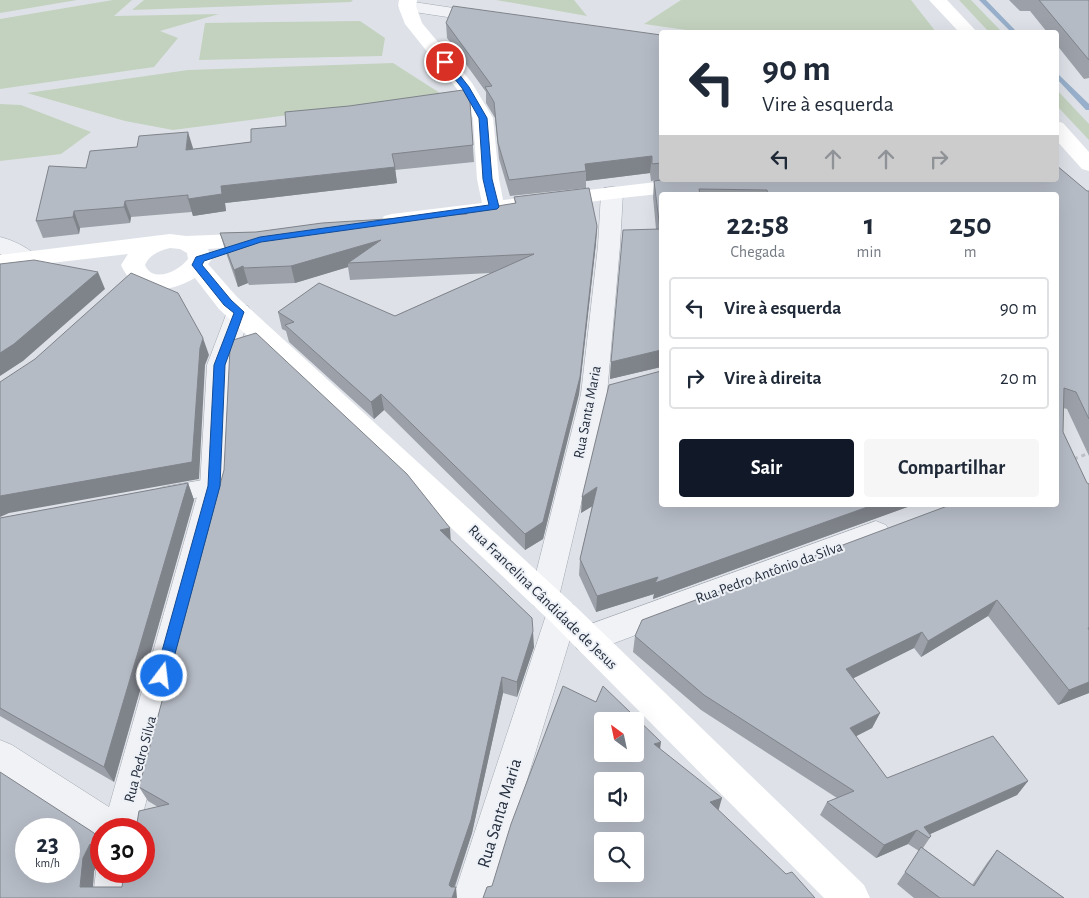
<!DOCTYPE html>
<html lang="pt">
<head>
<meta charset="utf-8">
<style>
  :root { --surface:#fff; --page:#f6f6f7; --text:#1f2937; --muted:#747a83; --line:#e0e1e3; --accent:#111827 }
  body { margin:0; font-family:"Alegreya Sans",sans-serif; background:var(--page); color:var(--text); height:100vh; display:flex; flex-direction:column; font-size:19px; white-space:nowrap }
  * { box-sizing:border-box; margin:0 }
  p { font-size:16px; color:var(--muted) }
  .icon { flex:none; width:28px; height:28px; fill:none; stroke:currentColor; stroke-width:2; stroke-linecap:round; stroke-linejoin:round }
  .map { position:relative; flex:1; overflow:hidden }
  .drawer { position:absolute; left:659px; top:192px; width:400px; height:315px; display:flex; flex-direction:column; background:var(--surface); border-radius:5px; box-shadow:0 5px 20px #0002 }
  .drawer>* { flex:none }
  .guide { position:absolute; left:659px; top:30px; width:400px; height:152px; border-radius:5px; box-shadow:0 5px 20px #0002; background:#fff; color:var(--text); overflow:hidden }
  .needle { width:32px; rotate:327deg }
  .tools { position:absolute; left:594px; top:712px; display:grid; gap:10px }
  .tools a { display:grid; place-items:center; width:50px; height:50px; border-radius:5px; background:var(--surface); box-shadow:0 5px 20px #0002; font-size:25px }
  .speed { position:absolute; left:15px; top:818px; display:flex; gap:10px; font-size:25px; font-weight:700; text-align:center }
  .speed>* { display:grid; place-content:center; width:65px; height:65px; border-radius:50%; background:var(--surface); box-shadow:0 5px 20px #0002; line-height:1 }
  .speed small { font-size:12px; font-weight:400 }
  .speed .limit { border:8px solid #d22; background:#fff; color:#111 }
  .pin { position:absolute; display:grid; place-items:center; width:42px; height:42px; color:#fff; margin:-21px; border:2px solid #fff; border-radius:50%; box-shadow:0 1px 5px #0007 }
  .me { position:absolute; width:55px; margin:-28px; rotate:15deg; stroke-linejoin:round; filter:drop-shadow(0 0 4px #0008) }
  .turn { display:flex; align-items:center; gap:18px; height:105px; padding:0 20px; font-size:22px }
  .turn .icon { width:65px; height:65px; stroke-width:2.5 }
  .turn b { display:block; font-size:35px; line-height:42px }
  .lanes { display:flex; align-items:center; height:48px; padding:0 20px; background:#0003; justify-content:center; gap:25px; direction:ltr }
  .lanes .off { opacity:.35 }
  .eta { display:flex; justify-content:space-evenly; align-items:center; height:85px; text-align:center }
  .eta b { font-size:30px; font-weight:700; line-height:35px }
  .button { display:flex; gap:10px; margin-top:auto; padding:10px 20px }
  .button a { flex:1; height:58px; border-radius:5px; background:var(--accent); color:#fff; font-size:20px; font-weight:700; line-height:58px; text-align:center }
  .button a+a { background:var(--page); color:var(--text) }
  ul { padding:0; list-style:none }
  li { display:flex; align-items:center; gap:15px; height:62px; margin:0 10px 8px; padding:0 10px; border:2px solid var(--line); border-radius:5px }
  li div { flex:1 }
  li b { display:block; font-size:19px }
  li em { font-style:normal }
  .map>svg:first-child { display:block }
  .green { fill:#c3d2be }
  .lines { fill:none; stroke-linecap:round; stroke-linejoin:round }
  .stream { fill:#97afca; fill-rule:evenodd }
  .lane-casing { stroke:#a3a9b2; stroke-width:1 }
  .street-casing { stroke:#a3a9b2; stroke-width:1 }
  .path { stroke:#bcbfc6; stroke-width:3; stroke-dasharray:4 4; stroke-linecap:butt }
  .lane { fill:#f1f2f6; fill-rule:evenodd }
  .street { fill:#f1f2f6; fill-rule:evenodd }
  .secondary { fill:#fff; fill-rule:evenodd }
  .wall { fill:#9ca1a9 }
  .shaded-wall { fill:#7f838a }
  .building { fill:#b5bbc5; stroke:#7f838a; fill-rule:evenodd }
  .route { fill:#1a73e8; stroke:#114b97 }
  .labels { text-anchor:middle; stroke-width:4; stroke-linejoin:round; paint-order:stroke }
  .street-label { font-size:15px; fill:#262f3f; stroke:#edf1f6 }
  .near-street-label { font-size:18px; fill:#262f3f; stroke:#edf1f6 }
</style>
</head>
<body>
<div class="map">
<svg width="1089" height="898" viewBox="0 0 1089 898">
  <rect width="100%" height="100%" fill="#dee2e8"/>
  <path class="green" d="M0 0H77L0 13Z
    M113 0H132L114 16 219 14 160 31 178 38 154 67 0 89V19Z
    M144 0H353L351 2 132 10Z
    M496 0H574L587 16Z
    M681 0H911L936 32H700L644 24Z
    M959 0H971L1002 32H989Z
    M360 21 385 38 382 56 199 60 205 23Z
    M393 63 443 95 173 130 125 121 27 93 188 70Z
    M1056 89 1089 124V140L1056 105Z
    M0 104 21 105 91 132 61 154 0 161Z"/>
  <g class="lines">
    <path class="stream" d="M979 0H986L1017 32H1011Z
      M1056 72 1089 104V110H1086L1056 78Z"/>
    <g class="lane-casing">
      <path id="lane" d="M214 478 222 480 225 486 222 492 163 505 155 502 152 496 155 490 163 487Z"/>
    </g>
    <g class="street-casing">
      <path id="street" d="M407 1 487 13 493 14 496 18 493 22 487 23 401 10 398 6 401 2Z
        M612 187 620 188 623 193 620 246 607 394 558 601 562 600 573 604 578 613 491 898H453L548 609 545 610 534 606 530 597 581 394 598 246 601 193 604 188Z
        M0 237C13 240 32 249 40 260L36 265C22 269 12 261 0 254Z
        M239 304 248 306 251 312 233 365 228 486 139 829H101V843L0 776V740L12 745 109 807 200 486 207 365 227 312 230 306Z
        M876 521 886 525 891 533 886 541 588 653 577 649 572 639 577 629Z
        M101 859V871H134L131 898H93L96 871Z"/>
    </g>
    <path class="path" d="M1074 459 1089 453"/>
    <use href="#lane" class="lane"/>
    <use href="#street" class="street"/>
    <path class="secondary" d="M399 0H417L416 6 422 23 472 83 493 118 499 179 503 200 673 180H744L741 185 733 186 612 199 392 228 384 226 381 221 384 216 392 214 482 203 477 179 473 118 457 89 405 24 398 6Z
      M929 0H947L977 32H959Z
      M1056 121 1063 123 1089 152V171L1082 169 1056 140Z
      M261 233 269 235 272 240 269 245 208 249 212 259 208 264 237 297 573 604 864 885 870 898H824L551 622 219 309 195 278C168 293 136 298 121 265L128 254 0 269V255L170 234 186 236ZM170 248 180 249 187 253 188 259C179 271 153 284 145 265 149 255 160 250 170 248Z"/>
  </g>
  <path class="wall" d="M1009 0H1089V78L1084 79 1056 44V32H1047L1030 11H1020Z
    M446 23 661 35V180L1089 191V456L1067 409 1063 408V432L1087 483 1089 484V693L1058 705 988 616 921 657 914 648 853 678 880 713 872 728 856 736 887 778 1028 781 1017 795 930 834 931 836 923 848 972 885 987 863 997 850 1064 898H914L897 884 919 851 908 844 876 858 820 815 827 802 837 798 701 710 633 652 635 636 1056 505V195H661V368V367L610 379 611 362 656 229 653 197 654 181 659 180 651 181 650 173 586 181V188L510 196 499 159 495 118 486 103V92L447 38Z
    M470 102 474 162 395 170 397 183 225 203 226 211 193 216 192 212 131 217 130 223 80 228 79 234 43 238 36 221 86 168 193 149 251 142 286 126Z
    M514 197 597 226 596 243 579 394 543 539 525 550 384 410 374 419 289 342 286 331 282 329 278 312 395 316 491 273 350 280 348 267 295 283 249 285 248 283 238 287 225 250 220 233 256 232 467 214 515 204Z
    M661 371 913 505 653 599 654 594 596 612 579 575 580 559 592 506 581 513Z
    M188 483 194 500 114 782 0 716V518Z
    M451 541 534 647 517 697 503 693 472 833 455 887 0 898 101 838V867L98 863 94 871 93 887H122L144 871 158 807 148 801 139 787Z"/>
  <path class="shaded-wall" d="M188 132 193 148 191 166 186 150Z
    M652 156 650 173 586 181V171L585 164Z
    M395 167 397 183 225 203 226 211 193 216 188 199 221 186Z
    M125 201 131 217 130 223 124 207Z
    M74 211 80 228 79 234 73 217Z
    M597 226 596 243 579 394 543 539 525 550V534Z
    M381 240 348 263V267L295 283 291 266Z
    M243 266 248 283 238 287 234 270Z
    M98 272 105 289 23 361 0 376V353Z
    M203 338 209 355 205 365 199 479 9 513 0 517V496L200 348Z
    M661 350V367L610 379 611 362Z
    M381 394 384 410 374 419 371 402Z
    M188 483 194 500 114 782 104 767Z
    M597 487 596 504 581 513 582 497Z
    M873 505H913L653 599 654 594 596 612 597 596Z
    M450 528 451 544 440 530Z
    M997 600 988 616 921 657 928 641Z
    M533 631 534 647 517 697V682Z
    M922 632 914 648 840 685 846 669Z
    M502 677 503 693 472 833 451 897 449 885Z
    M1089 682V693L1058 705 1069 690Z
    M880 713 872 728 843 743 850 728Z
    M661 742 659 757 654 744Z
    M1028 781 1017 795 926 836 924 827Z
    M722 798 718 812 710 802Z
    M917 830 908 844 876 858 884 845Z
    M90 844 100 856H92L98 863 94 871 92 898 80 887 83 858Z
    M456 887 457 898H452Z"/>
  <path class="building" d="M1039 0H1089V60Z
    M453 6 661 35V163L652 164V156L585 164 586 171 509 180 498 143 494 102 485 87 492 86 446 23Z
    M463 90 470 102 473 145 392 154 395 167 221 186 222 194 188 199V195L125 201 124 207 74 211 73 217 36 221 49 166 86 168 90 151 137 147 139 136 188 132 186 150 251 142V129L286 126 285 112 349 106Z
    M1056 165 1087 191H1089V419L1076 392 1064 388 1063 432 1087 483 1089 484V628H1088L1089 630V682L1069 690 997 600 928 641 922 632 846 669 880 713 850 728 887 778 993 736 1028 781 924 827 931 836 929 838 917 830 884 845 827 802 854 791 704 695 635 636 642 620 950 505H1056V195H768L767 190 699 189 700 195H661V350L611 362 623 230 660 229 654 181 661 180H1056Z
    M589 188 597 226 580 377 543 522 525 534 381 394 371 402 285 325 294 322 278 312 319 283 395 316 534 254 348 263 381 240 291 266 244 268 243 266 234 270 220 233 256 232 322 223 467 214V211L516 203 514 197Z
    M34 260 98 272 14 344 0 353V264Z
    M131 273 178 293 203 338 200 348 192 462 0 496V382L35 359Z
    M256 333 407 474 450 528 440 530 532 618 533 631 517 682 502 677 471 820 449 885 451 887H456L452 898H0V772L91 831 101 838V856H92V846L90 844 83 858 80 887H122L124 871H144V829H136L139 811 169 804 139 787 224 470 230 348 233 340ZM26 829H69V871H26Z
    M661 371V505H873L655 583 658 577 597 596 580 559 597 487 582 497 609 385Z
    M188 483 104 767 0 708V518Z
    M563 686 596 702 603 686 661 742 654 744 722 798 710 802 786 874 792 872 815 898H483L487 887 492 886 511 824ZM602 721H635V754H602ZM602 781H635V814H602ZM602 841H635V874H602Z
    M921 847 974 886 997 850 1064 898H940L905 872Z"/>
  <path class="route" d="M442 60H448L469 87 487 118 492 179 499 207 497 209 261 242 204 261 202 265 231 300 244 312 225 365 220 486 169 676 167 681 162 683 157 681 155 676 208 486 214 365 234 313 224 305 192 265 196 257 260 237 489 205 483 179 479 118 462 88 441 62Z"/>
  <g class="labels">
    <g class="street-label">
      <text transform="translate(587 412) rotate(-79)" y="5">Rua Santa Maria</text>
      <text transform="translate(769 572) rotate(-20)" y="5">Rua Pedro Antônio da Silva</text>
      <text transform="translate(543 597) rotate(44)" y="5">Rua Francelina Cândidade de Jesus</text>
      <text transform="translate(140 759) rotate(-75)" y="5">Rua Pedro Silva</text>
    </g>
    <g class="near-street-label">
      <text transform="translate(499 813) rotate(-73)" y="6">Rua Santa Maria</text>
    </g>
  </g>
</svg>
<div class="tools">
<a><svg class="needle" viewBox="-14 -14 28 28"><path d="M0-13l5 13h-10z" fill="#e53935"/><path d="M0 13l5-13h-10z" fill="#747a83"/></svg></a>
<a><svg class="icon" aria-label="sound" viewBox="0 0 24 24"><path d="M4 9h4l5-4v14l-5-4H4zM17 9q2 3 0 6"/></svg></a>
<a><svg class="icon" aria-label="search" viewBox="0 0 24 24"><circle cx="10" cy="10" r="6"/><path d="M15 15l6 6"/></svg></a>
</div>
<div class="speed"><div>23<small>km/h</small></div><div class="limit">30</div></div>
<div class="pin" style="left:445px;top:62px;background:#d93025"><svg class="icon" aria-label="arrive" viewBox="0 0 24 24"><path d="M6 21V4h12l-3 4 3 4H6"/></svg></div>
<svg class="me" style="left:162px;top:676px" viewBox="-20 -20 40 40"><circle r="17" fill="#1a73e8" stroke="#fff" stroke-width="3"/><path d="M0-11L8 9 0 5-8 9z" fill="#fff"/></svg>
<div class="guide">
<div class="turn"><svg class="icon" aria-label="left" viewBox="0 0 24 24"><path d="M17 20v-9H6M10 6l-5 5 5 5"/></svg><div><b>90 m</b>Vire à esquerda</div></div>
<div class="lanes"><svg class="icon" aria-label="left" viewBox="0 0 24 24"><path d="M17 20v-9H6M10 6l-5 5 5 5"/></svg><svg class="icon off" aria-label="ahead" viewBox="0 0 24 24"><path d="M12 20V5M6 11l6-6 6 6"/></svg><svg class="icon off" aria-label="ahead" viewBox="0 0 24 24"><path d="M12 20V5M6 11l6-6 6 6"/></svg><svg class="icon off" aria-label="right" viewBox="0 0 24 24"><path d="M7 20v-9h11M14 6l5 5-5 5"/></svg></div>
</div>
<section class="drawer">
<div class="eta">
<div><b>22:58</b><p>Chegada</p></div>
<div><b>1</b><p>min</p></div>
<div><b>250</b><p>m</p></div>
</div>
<ul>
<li><svg class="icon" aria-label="left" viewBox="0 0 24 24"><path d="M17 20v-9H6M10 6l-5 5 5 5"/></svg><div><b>Vire à esquerda</b></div><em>90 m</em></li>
<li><svg class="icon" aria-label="right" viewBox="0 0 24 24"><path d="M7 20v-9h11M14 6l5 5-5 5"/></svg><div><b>Vire à direita</b></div><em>20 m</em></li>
</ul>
<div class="button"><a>Sair</a><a>Compartilhar</a></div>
</section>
</div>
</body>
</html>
